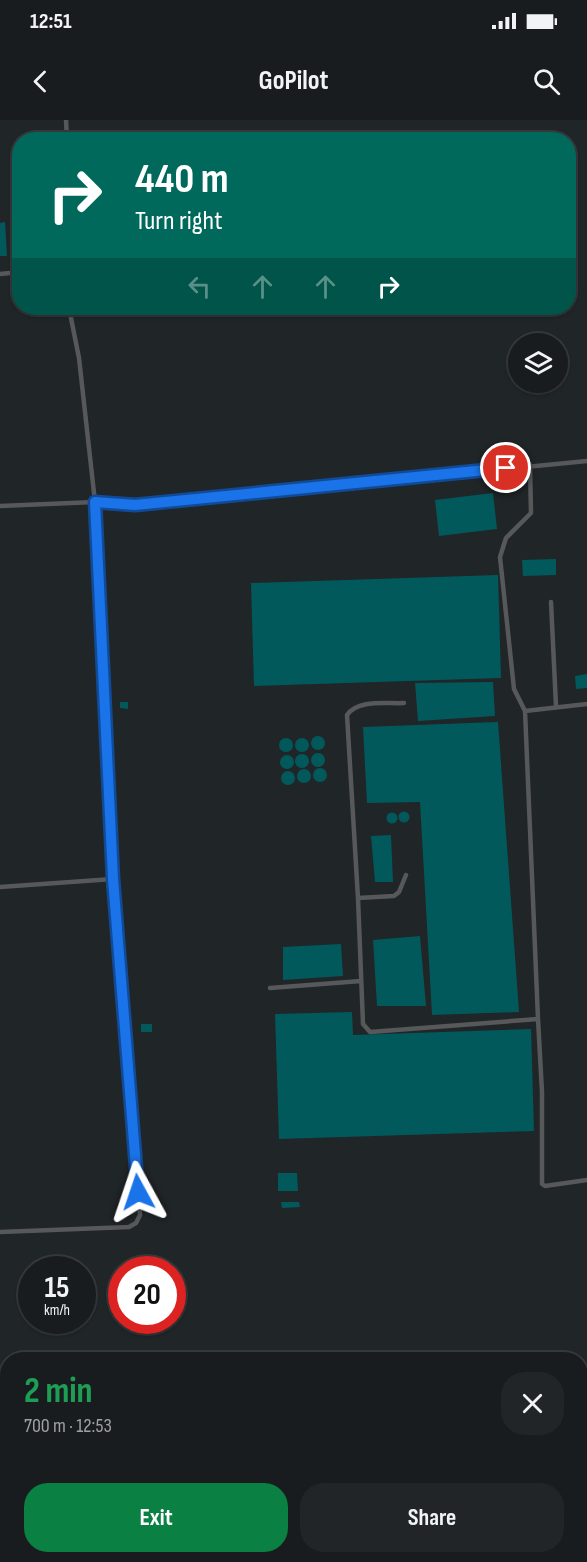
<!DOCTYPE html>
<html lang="en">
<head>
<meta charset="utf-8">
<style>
  :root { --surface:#181c1e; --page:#212527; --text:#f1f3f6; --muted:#9fa1a4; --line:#363a3c; --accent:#0b8043 }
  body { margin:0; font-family:"Sofia Sans Condensed",sans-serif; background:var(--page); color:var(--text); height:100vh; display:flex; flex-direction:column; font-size:22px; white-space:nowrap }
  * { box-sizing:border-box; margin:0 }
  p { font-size:20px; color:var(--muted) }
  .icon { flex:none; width:33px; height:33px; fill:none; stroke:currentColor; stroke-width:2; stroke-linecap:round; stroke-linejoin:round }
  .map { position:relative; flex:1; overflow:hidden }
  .panel { position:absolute; left:0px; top:1232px; width:588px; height:212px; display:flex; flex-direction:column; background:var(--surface); border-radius:24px 24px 0 0; box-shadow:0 2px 4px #0004,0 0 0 2px var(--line) }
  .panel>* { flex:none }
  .top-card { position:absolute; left:12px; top:12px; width:564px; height:183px; border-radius:24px; box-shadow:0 2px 4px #0004,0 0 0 2px var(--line); background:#00695c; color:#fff; overflow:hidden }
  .tools { position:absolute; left:508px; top:213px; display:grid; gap:12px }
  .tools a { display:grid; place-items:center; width:60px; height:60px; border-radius:50%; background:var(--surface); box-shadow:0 2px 4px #0004,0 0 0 2px var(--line); font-size:30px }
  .speed { position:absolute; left:18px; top:1136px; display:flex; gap:12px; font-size:30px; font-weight:700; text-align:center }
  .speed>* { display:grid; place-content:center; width:78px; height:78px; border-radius:50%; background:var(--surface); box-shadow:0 2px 4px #0004,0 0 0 2px var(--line); line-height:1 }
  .speed small { font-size:15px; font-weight:400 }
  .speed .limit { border:9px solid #d22; background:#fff; color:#111 }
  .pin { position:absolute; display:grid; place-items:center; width:51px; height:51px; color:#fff; margin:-26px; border:3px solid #fff; border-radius:50%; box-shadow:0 2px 6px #0007 }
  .me { position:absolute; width:66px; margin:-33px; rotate:355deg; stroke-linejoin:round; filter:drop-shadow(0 0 4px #0008) }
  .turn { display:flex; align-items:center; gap:21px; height:126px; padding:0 24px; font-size:27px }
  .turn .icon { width:78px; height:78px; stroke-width:2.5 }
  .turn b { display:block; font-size:42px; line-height:51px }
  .lanes { display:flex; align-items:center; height:57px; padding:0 24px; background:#0003; justify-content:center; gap:30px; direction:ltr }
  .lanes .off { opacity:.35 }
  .round { display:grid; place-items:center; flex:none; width:63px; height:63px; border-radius:24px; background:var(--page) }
  .headline { display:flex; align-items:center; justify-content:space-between; height:102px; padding:0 24px }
  h1 { font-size:36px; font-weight:700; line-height:45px; color:#1e9e55 }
  .action { display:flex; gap:12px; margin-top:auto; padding:12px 24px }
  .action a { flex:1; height:69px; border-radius:24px; background:var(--accent); color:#fff; font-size:24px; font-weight:700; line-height:69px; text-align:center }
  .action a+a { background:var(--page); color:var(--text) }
  .status { display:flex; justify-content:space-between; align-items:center; height:42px; padding:0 30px; background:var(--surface); direction:ltr }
  .status svg { height:16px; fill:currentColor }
  header { display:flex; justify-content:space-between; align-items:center; height:78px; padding:0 24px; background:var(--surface); font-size:27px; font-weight:700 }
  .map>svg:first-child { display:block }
  .building { fill:#02595c }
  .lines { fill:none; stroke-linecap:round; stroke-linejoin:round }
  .service { stroke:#57585a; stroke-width:4.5 }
  .minor { stroke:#57585a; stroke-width:9 }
  .route-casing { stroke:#114b97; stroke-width:15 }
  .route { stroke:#1a73e8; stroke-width:10 }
</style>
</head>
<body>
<div class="status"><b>12:51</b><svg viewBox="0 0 49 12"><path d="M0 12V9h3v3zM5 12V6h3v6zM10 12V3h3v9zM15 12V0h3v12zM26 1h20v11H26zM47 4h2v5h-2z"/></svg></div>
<header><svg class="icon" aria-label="back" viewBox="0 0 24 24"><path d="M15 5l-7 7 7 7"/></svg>GoPilot<svg class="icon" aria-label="search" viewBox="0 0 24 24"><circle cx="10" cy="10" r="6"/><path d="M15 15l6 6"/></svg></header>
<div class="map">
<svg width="587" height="1442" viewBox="0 0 587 1442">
  <rect width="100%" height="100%" fill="#202528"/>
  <path class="building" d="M5 102 7 136H0V103Z
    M493 373 497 409 439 416 435 380Z
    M556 439V455L523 456 522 440Z
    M498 455 501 558 254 566 251 463Z
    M587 554V568L576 569 575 556Z
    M493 562 495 596 418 601 415 563Z
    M120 582H128V589L120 588Z
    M498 602 519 892 432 895 420 682 367 683 363 607Z
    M311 623a7 7 0 1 1 14 0a7 7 0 1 1-14 0Z
    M279 625a7 7 0 1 1 14 0a7 7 0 1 1-14 0Z
    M295 625a7 7 0 1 1 14 0a7 7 0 1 1-14 0Z
    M311 640a7 7 0 1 1 14 0a7 7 0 1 1-14 0Z
    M295 641a7 7 0 1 1 14 0a7 7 0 1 1-14 0Z
    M280 642a7 7 0 1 1 14 0a7 7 0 1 1-14 0Z
    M313 655a7 7 0 1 1 14 0a7 7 0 1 1-14 0Z
    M297 656a7 7 0 1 1 14 0a7 7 0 1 1-14 0Z
    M281 658a7 7 0 1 1 14 0a7 7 0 1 1-14 0Z
    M398.5 697a5.5 5.5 0 1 1 11 0a5.5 5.5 0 1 1-11 0Z
    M386.5 698a5.5 5.5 0 1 1 11 0a5.5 5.5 0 1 1-11 0Z
    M391 715 393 762H375L371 716Z
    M420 816 426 886H377L373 820Z
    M341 824 343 856 283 860V827Z
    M352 892 353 915 531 909 534 1011 279 1019 275 894Z
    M141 904H152V912H141Z
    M278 1053H297L298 1071H278Z
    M281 1082H299L300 1087 282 1088Z
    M364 1436H370L378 1438 377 1442H362Z
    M12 1438H26V1442H12Z"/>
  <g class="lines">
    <path class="service" d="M66 0 67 20
      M0 154 20 152
      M0 386 95 382 135 385 587 341
      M551 482 556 586
      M404 583C386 584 358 579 347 595L358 778 363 904 370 912 538 899 525 591 587 584
      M525 591 514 569 500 437 506 418 531 393 530 345
      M0 767 113 759
      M358 778 394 776 399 772 406 755
      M270 868 361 861
      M538 899 542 972V1064L545 1066 587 1060
      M0 1112 129 1107 136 1103 140 1095 113 759 95 382 79 238 69 188"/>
    <path class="minor" d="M44 1442V1436"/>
  </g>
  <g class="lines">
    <g class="route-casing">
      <path id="route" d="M138 1072 113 759 95 382 135 385 506 348"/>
    </g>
    <use href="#route" class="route"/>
  </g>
</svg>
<div class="tools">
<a><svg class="icon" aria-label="layers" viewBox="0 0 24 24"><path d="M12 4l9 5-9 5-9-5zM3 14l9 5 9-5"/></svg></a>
</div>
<div class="speed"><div>15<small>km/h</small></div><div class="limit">20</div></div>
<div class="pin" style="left:506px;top:348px;background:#d93025"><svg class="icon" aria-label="arrive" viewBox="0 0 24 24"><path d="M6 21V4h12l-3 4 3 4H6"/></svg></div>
<svg class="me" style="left:138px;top:1072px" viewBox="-20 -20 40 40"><path d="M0-17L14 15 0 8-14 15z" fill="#1a73e8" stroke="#fff" stroke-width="4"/></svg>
<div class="top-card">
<div class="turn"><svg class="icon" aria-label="right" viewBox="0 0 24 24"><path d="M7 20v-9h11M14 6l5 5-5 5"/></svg><div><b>440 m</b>Turn right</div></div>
<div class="lanes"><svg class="icon off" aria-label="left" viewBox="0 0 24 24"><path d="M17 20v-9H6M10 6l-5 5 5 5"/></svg><svg class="icon off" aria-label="ahead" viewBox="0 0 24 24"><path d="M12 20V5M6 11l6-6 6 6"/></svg><svg class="icon off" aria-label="ahead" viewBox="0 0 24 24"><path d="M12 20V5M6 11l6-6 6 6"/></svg><svg class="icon" aria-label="right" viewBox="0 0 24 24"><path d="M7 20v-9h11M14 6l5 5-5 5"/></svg></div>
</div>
<section class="panel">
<div class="headline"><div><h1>2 min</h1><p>700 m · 12:53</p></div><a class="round"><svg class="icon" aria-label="close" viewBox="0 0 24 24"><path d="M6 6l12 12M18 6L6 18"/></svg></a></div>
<div class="action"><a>Exit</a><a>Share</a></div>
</section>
</div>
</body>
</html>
